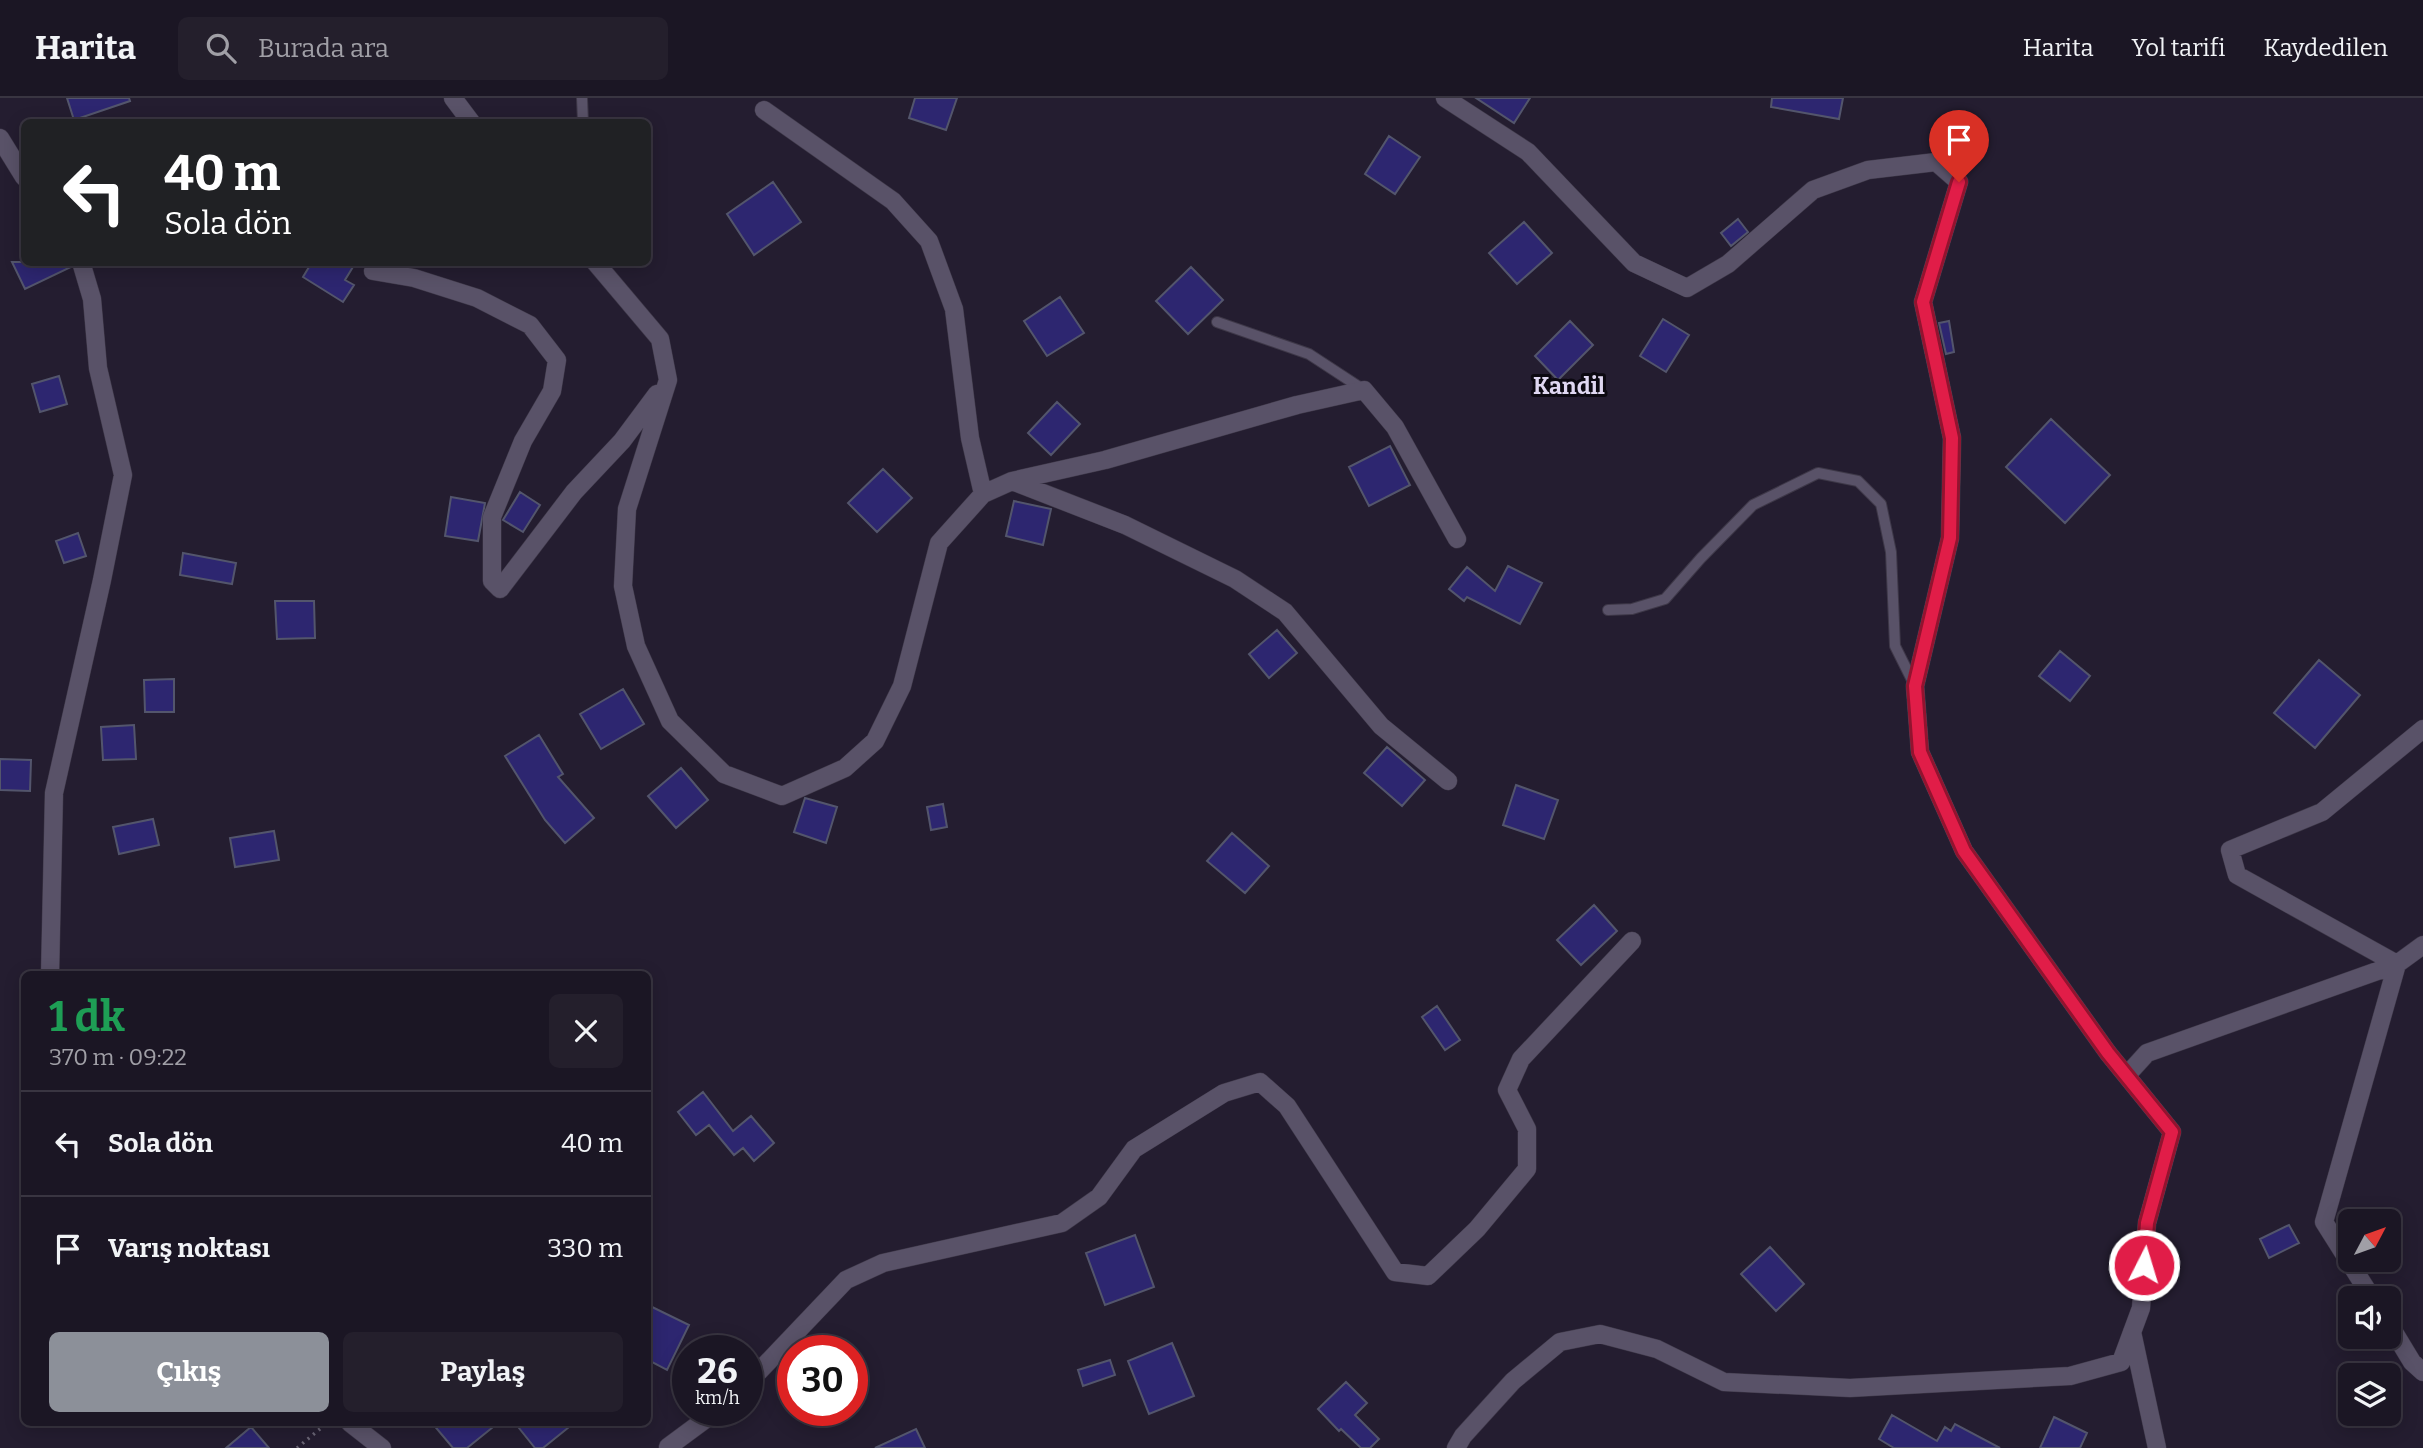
<!DOCTYPE html>
<html lang="tr">
<head>
<meta charset="utf-8">
<style>
  :root { --surface:#1b1624; --page:#241f2c; --text:#f1f3f6; --muted:#a09fa6; --line:#393541; --accent:#8c9099 }
  body { margin:0; font-family:Bitter,serif; background:var(--page); color:var(--text); height:100vh; display:flex; flex-direction:column; font-size:26px; white-space:nowrap }
  * { box-sizing:border-box; margin:0 }
  p { font-size:23px; color:var(--muted) }
  .icon { flex:none; width:38px; height:38px; fill:none; stroke:currentColor; stroke-width:2; stroke-linecap:round; stroke-linejoin:round }
  .map { position:relative; flex:1; overflow:hidden }
  .sheet { position:absolute; left:21px; top:873px; width:630px; height:455px; display:flex; flex-direction:column; background:var(--surface); border-radius:10px; box-shadow:0 4px 18px #0003,0 0 0 2px var(--line) }
  .sheet>* { flex:none }
  .top-card { position:absolute; left:21px; top:21px; width:630px; height:147px; border-radius:10px; box-shadow:0 4px 18px #0003,0 0 0 2px var(--line); background:#202124; color:#fff; overflow:hidden }
  .needle { width:46px; rotate:49deg }
  .controls { position:absolute; left:2338px; top:1111px; display:grid; gap:14px }
  .controls a { display:grid; place-items:center; width:63px; height:63px; border-radius:10px; background:var(--surface); box-shadow:0 4px 18px #0003,0 0 0 2px var(--line); font-size:35px }
  .speed { position:absolute; left:672px; top:1237px; display:flex; gap:14px; font-size:35px; font-weight:700; text-align:center }
  .speed>* { display:grid; place-content:center; width:91px; height:91px; border-radius:50%; background:var(--surface); box-shadow:0 4px 18px #0003,0 0 0 2px var(--line); line-height:1 }
  .speed small { font-size:18px; font-weight:400 }
  .speed .limit { border:10px solid #d22; background:#fff; color:#111 }
  .pin { position:absolute; display:grid; place-items:center; width:60px; height:60px; color:#fff; margin:-72px -30px; border-radius:50% 50% 50% 0; rotate:-45deg; box-shadow:0 0 7px #0007 }
  .pin .icon { rotate:45deg }
  .me { position:absolute; width:77px; margin:-38px; rotate:5deg; stroke-linejoin:round; filter:drop-shadow(0 0 5px #0008) }
  .turn { display:flex; align-items:center; gap:24px; height:147px; padding:0 28px; font-size:32px }
  .turn .icon { width:91px; height:91px; stroke-width:2.5 }
  .turn b { display:block; font-size:49px; line-height:60px }
  .round { display:grid; place-items:center; flex:none; width:74px; height:74px; border-radius:10px; background:var(--page) }
  .summary { display:flex; align-items:center; justify-content:space-between; height:119px; padding:0 28px }
  h1 { font-size:42px; font-weight:700; line-height:52px; color:#1e9e55 }
  .button { display:flex; gap:14px; margin-top:auto; padding:14px 28px }
  .button a { flex:1; height:80px; border-radius:10px; background:var(--accent); color:#fff; font-size:28px; font-weight:700; line-height:80px; text-align:center }
  .button a+a { background:var(--page); color:var(--text) }
  ul { padding:0; list-style:none }
  li { display:flex; align-items:center; gap:21px; height:105px; padding:0 28px; border-top:2px solid var(--line) }
  li div { flex:1 }
  li b { display:block; font-size:26px }
  li em { font-style:normal }
  header { display:flex; align-items:center; gap:42px; box-sizing:border-box; height:98px; padding:0 35px; background:var(--surface); border-bottom:2px solid var(--line) }
  header strong { font-size:33px }
  nav { display:flex; gap:38px; margin-inline-start:auto; font-size:24px }
  .search { width:490px; height:63px; background:var(--page); display:flex; align-items:center; gap:18px; box-sizing:border-box; padding:0 24px; border-radius:10px; color:var(--muted); font-size:26px }
  .map>svg:first-child { display:block }
  .building { fill:#2d2670; stroke:#53556c; stroke-width:2 }
  .lines { fill:none; stroke-linecap:round; stroke-linejoin:round }
  .lane-casing { stroke:#3e3848; stroke-width:12 }
  .street-casing { stroke:#3e3848; stroke-width:19 }
  .path { stroke:#6a6575; stroke-width:3.5; stroke-dasharray:2 5; stroke-linecap:butt }
  .lane { stroke:#595268; stroke-width:10 }
  .street { stroke:#595268; stroke-width:18 }
  .route-casing { stroke:#92132f; stroke-width:18 }
  .route { stroke:#e11d48; stroke-width:12 }
  .labels { text-anchor:middle; stroke-width:6; stroke-linejoin:round; paint-order:stroke }
  .neighbourhood-label { font-size:23px; font-weight:bold; fill:#dfd7f1; stroke:#0c0911 }
</style>
</head>
<body>
<header>
<strong>Harita</strong>
<div class="search"><svg class="icon" aria-label="search" viewBox="0 0 24 24"><circle cx="10" cy="10" r="6"/><path d="M15 15l6 6"/></svg>Burada ara</div>
<nav><a>Harita</a><a>Yol tarifi</a><a>Kaydedilen</a></nav>
</header>
<div class="map">
<svg width="2423" height="1350" viewBox="0 0 2423 1350">
  <rect width="100%" height="100%" fill="#241d30"/>
  <path class="building" d="M67 0H129L130 3 74 22Z
    M915 0H957L946 32 909 20Z
    M1476 0H1530L1514 25Z
    M1772 0H1843L1839 21 1771 9Z
    M1389 38 1420 59 1395 96 1365 76Z
    M773 84 801 124 754 157 727 116Z
    M1738 121 1748 134 1731 148 1721 135Z
    M1524 124 1552 155 1517 186 1489 155Z
    M12 164H70L71 169 25 191Z
    M312 164H356L345 182 354 187 343 204 303 179Z
    M1191 169 1223 202 1188 236 1156 203Z
    M1060 199 1084 235 1047 258 1024 223Z
    M1663 221 1689 237 1666 274 1640 258Z
    M1570 223 1593 247 1558 282 1535 258Z
    M1949 223 1954 254 1946 256 1939 225Z
    M59 278 67 306 40 314 32 286Z
    M1057 304 1080 326 1051 357 1028 335Z
    M2051 321 2110 377 2065 425 2006 369Z
    M1390 348 1410 387 1369 408 1349 369Z
    M883 371 912 400 877 434 848 405Z
    M520 394 540 407 523 434 503 422Z
    M451 399 485 405 478 443 445 438Z
    M1014 403 1051 411 1043 447 1006 438Z
    M78 435 86 458 64 465 56 443Z
    M183 455 236 465 232 486 180 477Z
    M1508 468 1542 485 1520 526 1467 499 1464 503 1449 491 1467 469 1495 493Z
    M275 503H314L315 540 277 541Z
    M1277 532 1297 555 1269 580 1249 556Z
    M2060 553 2090 578 2070 603 2039 578Z
    M2319 562 2360 597 2315 650 2274 615Z
    M174 581V614H145L144 582Z
    M623 591 644 626 601 651 580 616Z
    M134 627 136 661 103 662 101 629Z
    M539 637 563 676 558 679 594 720 565 745 545 722 505 658Z
    M1387 649 1425 682 1402 708 1364 675Z
    M0 661 31 662 30 693 0 692Z
    M681 670 708 702 676 730 648 698Z
    M1516 687 1558 702 1544 741 1503 727Z
    M805 700 837 709 826 745 794 734Z
    M943 706 947 729 931 732 927 709Z
    M153 721 159 747 119 756 113 729Z
    M274 733 279 762 235 769 230 740Z
    M1232 735 1269 768 1245 795 1207 763Z
    M1594 807 1617 833 1581 867 1557 842Z
    M1437 908 1460 942 1445 952 1422 919Z
    M703 994 733 1033 751 1018 774 1045 754 1063 743 1050 734 1057 709 1027 696 1037 678 1014Z
    M2289 1127 2299 1145 2269 1160 2260 1141Z
    M1135 1137 1154 1189 1105 1207 1086 1155Z
    M1770 1149 1804 1186 1776 1213 1741 1176Z
    M648 1207 689 1227 667 1272 648 1262Z
    M1172 1245 1194 1298 1149 1316 1128 1263Z
    M1110 1262 1115 1277 1083 1288 1078 1272Z
    M1346 1284 1367 1305 1355 1317 1379 1341 1370 1350H1361L1341 1331 1339 1333 1318 1311Z
    M1892 1317 1937 1343 1945 1329 1951 1333 1955 1326 2000 1350H1894L1879 1341Z
    M2054 1319 2087 1335 2080 1350H2040Z
    M432 1325H498L467 1350H453Z
    M515 1325H574L543 1350H535Z
    M251 1329 269 1350H226Z
    M916 1331 925 1350H875Z"/>
  <g class="lines">
    <g class="lane-casing">
      <path id="lane" d="M582 0 583 24
        M1217 224 1309 256 1364 292
        M1608 512 1632 511 1665 501 1701 460 1753 407 1818 375 1858 383 1881 406 1891 454 1895 548 1914 586"/>
    </g>
    <g class="street-casing">
      <path id="street" d="M453 0 471 24
        M1445 0 1528 54 1634 165 1687 190 1728 166 1813 92 1868 72 1936 64 1959 84 1923 204 1952 340 1950 440 1915 588 1920 654 1964 753 2108 955 2172 1034 2147 1125 2141 1210 2121 1264 2070 1278 1850 1290 1724 1284 1657 1251 1600 1236 1560 1244 1513 1283 1463 1338 1456 1350
        M764 12 893 103 929 143 954 211 970 340 983 396
        M0 40 24 79
        M595 164 660 241 668 282 627 411 623 488 636 548 670 623 724 676 782 698 845 670 875 643 902 588 939 445 983 396 1012 383 1105 362 1297 307 1364 292 1395 329 1457 441
        M373 173 414 180 477 200 530 227 557 262 552 293 523 343 492 419V483L500 491 574 394 622 343 657 296
        M1012 383 1125 427 1235 481 1285 514 1381 628 1448 683
        M50 877 54 695 102 482 123 377 98 270 92 201 81 164
        M2127 977 2147 955 2397 866 2423 847
        M2372 1200 2324 1124 2397 866 2237 777 2230 752 2322 714 2423 631
        M2389 1226 2412 1264 2423 1274
        M2132 1234 2157 1350
        M747 1286 846 1182 883 1165 1062 1125 1099 1099 1134 1051 1224 995 1260 984 1287 1008 1395 1174 1428 1178 1477 1131 1527 1071V1031L1507 992 1521 961 1632 843
        M350 1325 382 1350
        M668 1349 718 1312"/>
    </g>
    <path class="path" d="M297 1350 327 1325"/>
    <use href="#lane" class="lane"/>
    <use href="#street" class="street"/>
  </g>
  <g class="lines">
    <g class="route-casing">
      <path id="route" d="M1959 84 1923 204 1952 340 1950 440 1915 588 1920 654 1964 753 2108 955 2172 1034 2147 1125 2144 1167"/>
    </g>
    <use href="#route" class="route"/>
  </g>
  <g class="labels">
    <g class="neighbourhood-label">
      <text x="1569" y="296">Kandil</text>
    </g>
  </g>
</svg>
<div class="controls">
<a><svg class="needle" viewBox="-14 -14 28 28"><path d="M0-13l5 13h-10z" fill="#e53935"/><path d="M0 13l5-13h-10z" fill="#a09fa6"/></svg></a>
<a><svg class="icon" aria-label="sound" viewBox="0 0 24 24"><path d="M4 9h4l5-4v14l-5-4H4zM17 9q2 3 0 6"/></svg></a>
<a><svg class="icon" aria-label="layers" viewBox="0 0 24 24"><path d="M12 4l9 5-9 5-9-5zM3 14l9 5 9-5"/></svg></a>
</div>
<div class="speed"><div>26<small>km/h</small></div><div class="limit">30</div></div>
<div class="pin" style="left:1959px;top:84px;background:#d93025"><svg class="icon" aria-label="arrive" viewBox="0 0 24 24"><path d="M6 21V4h12l-3 4 3 4H6"/></svg></div>
<svg class="me" style="left:2144px;top:1167px" viewBox="-20 -20 40 40"><circle r="17" fill="#e11d48" stroke="#fff" stroke-width="3"/><path d="M0-11L8 9 0 5-8 9z" fill="#fff"/></svg>
<div class="top-card">
<div class="turn"><svg class="icon" aria-label="left" viewBox="0 0 24 24"><path d="M17 20v-9H6M10 6l-5 5 5 5"/></svg><div><b>40 m</b>Sola dön</div></div>
</div>
<section class="sheet">
<div class="summary"><div><h1>1 dk</h1><p>370 m · 09:22</p></div><a class="round"><svg class="icon" aria-label="close" viewBox="0 0 24 24"><path d="M6 6l12 12M18 6L6 18"/></svg></a></div>
<ul>
<li><svg class="icon" aria-label="left" viewBox="0 0 24 24"><path d="M17 20v-9H6M10 6l-5 5 5 5"/></svg><div><b>Sola dön</b></div><em>40 m</em></li>
<li><svg class="icon" aria-label="arrive" viewBox="0 0 24 24"><path d="M6 21V4h12l-3 4 3 4H6"/></svg><div><b>Varış noktası</b></div><em>330 m</em></li>
</ul>
<div class="button"><a>Çıkış</a><a>Paylaş</a></div>
</section>
</div>
</body>
</html>
